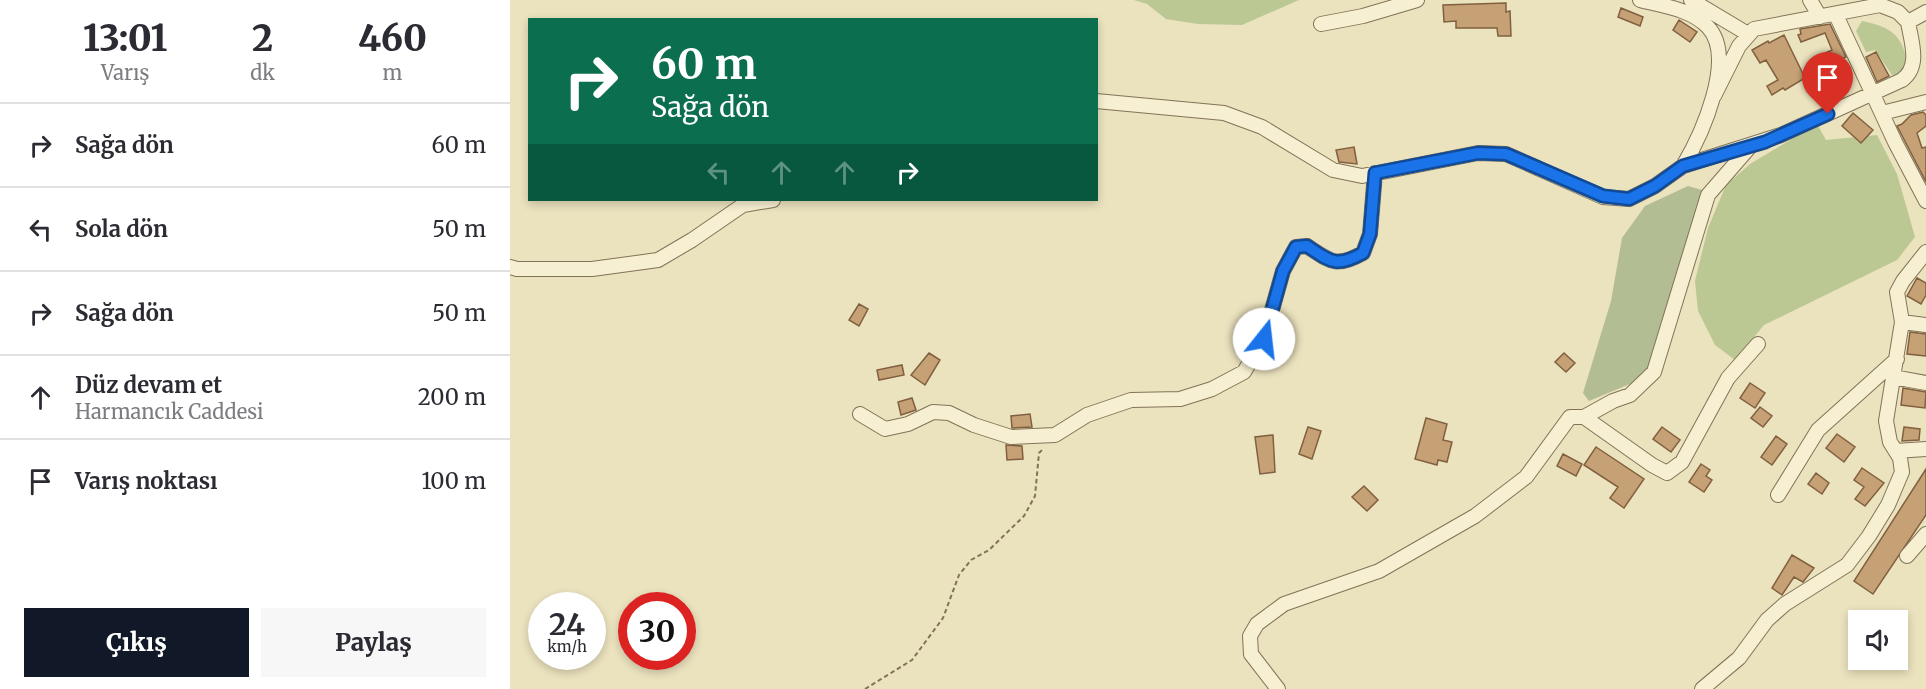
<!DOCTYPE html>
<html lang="tr">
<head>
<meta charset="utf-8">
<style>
  :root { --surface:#fff; --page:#f7f7f7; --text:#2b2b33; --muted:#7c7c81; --line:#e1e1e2; --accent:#111827 }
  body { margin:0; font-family:Merriweather,serif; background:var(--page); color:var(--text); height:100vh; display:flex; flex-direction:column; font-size:22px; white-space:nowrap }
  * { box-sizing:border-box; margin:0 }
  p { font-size:20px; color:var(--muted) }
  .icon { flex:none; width:33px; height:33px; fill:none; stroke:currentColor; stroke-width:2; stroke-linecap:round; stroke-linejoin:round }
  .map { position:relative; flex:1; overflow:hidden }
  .sheet { display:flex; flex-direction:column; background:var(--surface); width:510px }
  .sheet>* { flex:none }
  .top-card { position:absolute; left:18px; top:18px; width:570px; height:183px; border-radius:0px; box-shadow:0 3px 9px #0003; background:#0b6e4f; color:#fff; overflow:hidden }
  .buttons { position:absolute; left:1338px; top:610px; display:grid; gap:12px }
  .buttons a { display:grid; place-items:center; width:60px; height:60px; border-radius:0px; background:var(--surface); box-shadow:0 3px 9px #0003; font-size:30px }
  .speed { position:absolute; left:18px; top:592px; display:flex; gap:12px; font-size:30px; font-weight:700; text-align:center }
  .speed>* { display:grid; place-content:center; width:78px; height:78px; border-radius:50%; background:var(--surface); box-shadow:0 3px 9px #0003; line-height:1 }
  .speed small { font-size:15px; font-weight:400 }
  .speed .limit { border:9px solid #d22; background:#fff; color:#111 }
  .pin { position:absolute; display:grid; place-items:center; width:51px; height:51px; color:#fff; margin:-62px -26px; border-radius:50% 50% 50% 0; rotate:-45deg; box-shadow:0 0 6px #0007 }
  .pin .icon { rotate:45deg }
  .me { position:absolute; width:66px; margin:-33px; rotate:16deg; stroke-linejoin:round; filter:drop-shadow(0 0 4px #0008) }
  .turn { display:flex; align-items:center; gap:21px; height:126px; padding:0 24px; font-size:27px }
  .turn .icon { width:78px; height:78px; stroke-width:2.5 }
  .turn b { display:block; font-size:42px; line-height:51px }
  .lanes { display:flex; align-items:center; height:57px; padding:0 24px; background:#0003; justify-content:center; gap:30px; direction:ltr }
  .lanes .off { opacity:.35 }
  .eta { display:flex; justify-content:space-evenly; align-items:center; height:102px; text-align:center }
  .eta b { font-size:36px; font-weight:800; line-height:42px }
  .primary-button { display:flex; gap:12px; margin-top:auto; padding:12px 24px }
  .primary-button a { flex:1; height:69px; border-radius:0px; background:var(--accent); color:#fff; font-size:24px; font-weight:800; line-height:69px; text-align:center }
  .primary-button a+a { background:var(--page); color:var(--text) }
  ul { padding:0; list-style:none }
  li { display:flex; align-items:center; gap:18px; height:84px; padding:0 24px; border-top:2px solid var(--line) }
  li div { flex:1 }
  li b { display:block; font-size:22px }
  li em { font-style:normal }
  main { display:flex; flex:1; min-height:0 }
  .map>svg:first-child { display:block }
  .green { fill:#bcc893 }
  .cemetery { fill:#b3bd93 }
  .building { fill:#c7a176; stroke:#80603f; stroke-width:1.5 }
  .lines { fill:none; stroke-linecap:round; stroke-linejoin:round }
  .minor-casing { stroke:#827358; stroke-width:16 }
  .path { stroke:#827358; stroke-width:2; stroke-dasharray:4.5 3; stroke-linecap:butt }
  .minor { stroke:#f6efd1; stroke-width:14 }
  .route-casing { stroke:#114b97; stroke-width:15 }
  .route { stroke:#1a73e8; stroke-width:10 }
</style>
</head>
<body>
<main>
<section class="sheet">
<div class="eta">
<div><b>13:01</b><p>Varış</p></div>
<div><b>2</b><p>dk</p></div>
<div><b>460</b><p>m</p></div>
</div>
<ul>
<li><svg class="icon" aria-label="right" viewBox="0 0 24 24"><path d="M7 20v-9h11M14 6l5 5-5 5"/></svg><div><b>Sağa dön</b></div><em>60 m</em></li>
<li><svg class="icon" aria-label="left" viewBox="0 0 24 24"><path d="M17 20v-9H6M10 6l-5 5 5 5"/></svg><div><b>Sola dön</b></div><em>50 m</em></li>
<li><svg class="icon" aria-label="right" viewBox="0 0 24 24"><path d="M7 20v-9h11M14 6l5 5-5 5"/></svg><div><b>Sağa dön</b></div><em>50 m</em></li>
<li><svg class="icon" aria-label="ahead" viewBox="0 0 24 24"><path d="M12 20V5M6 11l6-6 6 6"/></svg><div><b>Düz devam et</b><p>Harmancık Caddesi</p></div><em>200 m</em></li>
<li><svg class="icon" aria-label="arrive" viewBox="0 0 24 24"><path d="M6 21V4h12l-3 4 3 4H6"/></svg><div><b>Varış noktası</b></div><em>100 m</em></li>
</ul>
<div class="primary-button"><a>Çıkış</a><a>Paylaş</a></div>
</section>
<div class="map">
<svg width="1416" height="689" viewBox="0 0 1416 689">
  <rect width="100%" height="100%" fill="#ebe2be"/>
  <path class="green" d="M624 0H789L732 25 688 24 656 19 637 4Z
    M1352 21C1382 27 1392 35 1398 65L1392 74 1382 75 1365 50 1356 52 1346 31Z
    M1307 124 1316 140 1367 135 1387 174 1405 237 1387 260 1254 325 1225 360 1205 345 1188 311 1185 281 1198 228 1216 185 1240 164Z"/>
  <path class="cemetery" d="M1178 186 1192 190 1141 365 1127 381 1079 401 1073 393 1101 301 1112 238 1135 206Z"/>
  <path class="building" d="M996 3V12L1000 11 1001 36H988L987 28H946V21L934 22 933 5Z
    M1111 8 1133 17 1130 26 1108 17Z
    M1169 20 1187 32 1180 42 1163 30Z
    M1320 24 1336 57 1306 71 1302 59 1322 50 1315 33 1291 42 1288 35 1291 34 1290 29Z
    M1274 35 1295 78 1275 90 1273 88 1262 95 1257 86 1268 80 1256 60 1250 63 1242 50 1258 41 1259 43Z
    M1366 52 1379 76 1367 82 1356 57Z
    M1413 112 1416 115V126L1407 133 1412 148 1416 147V182L1387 126 1392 124 1401 115Z
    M1343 113 1363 130 1351 143 1332 126Z
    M844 147 847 164 829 162 826 150Z
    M1407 278 1416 283V295L1411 304 1397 296Z
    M349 304 358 309 349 326 339 320Z
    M1400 332 1416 334V356L1397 354Z
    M419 353 430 360 415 385 401 375Z
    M1054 353 1065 363 1056 372 1045 362Z
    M392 365 394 375 369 380 367 370Z
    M1240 383 1255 393 1245 408 1230 398Z
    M1393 388 1416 392 1415 408 1391 405Z
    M402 398 406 410 391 415 388 402Z
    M1250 407 1262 416 1253 427 1241 418Z
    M520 414 522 427 502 428 501 416Z
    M916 418 937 424 933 440 942 442 937 462 928 460 927 465 905 459Z
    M798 427 811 431 802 459 789 454Z
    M1152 427 1170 440 1161 452 1143 439Z
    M1394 427 1410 429 1409 440 1392 441Z
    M1327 434 1345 447 1334 462 1316 448Z
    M763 435 765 472 750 474 745 437Z
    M1266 436 1277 444 1262 465 1251 457Z
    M496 445 512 446 513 459 497 460Z
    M1086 447 1134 479 1114 508 1100 498 1108 487 1074 465Z
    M1053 454 1072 464 1066 476 1047 466Z
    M1191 464 1200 470 1196 476 1202 480 1194 492 1179 482Z
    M1352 468 1374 483 1355 506 1345 499 1354 487 1344 480Z
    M1416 469V515L1363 594 1344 581Z
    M1306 473 1319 483 1312 494 1298 484Z
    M854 486 868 500 857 511 842 497Z
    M1282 555 1304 568 1293 582 1284 577 1272 595 1262 588Z"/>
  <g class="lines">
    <g class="minor-casing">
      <path id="minor" d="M1130 0C1153 6 1181 9 1198 27 1227 58 1191 136 1173 166
        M1181 0 1238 34
        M1300 0 1310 17
        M1326 15 1385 142 1416 201
        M811 24 853 16 907 0
        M1204 96 1229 46 1244 29 1370 5 1388 12 1398 22
        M586 101 714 113 752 127 823 170 852 176 968 153 996 154 1093 197 1119 199 1145 186 1173 166 1271 135 1392 80C1411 66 1401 41 1398 22L1416 12
        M1372 113 1416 102
        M0 267 7 269H82L148 260 182 240 233 205 263 200
        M1392 322 1416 325
        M1383 377 1416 383
        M350 414 375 429 398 424 423 412 439 413 464 425 501 437 545 435 577 415 621 400 670 399 702 389 734 372 754 338 773 271 786 247 797 246C821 262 826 268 853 253L860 234 865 173
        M1074 417 1103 401 1120 395 1144 372 1198 195 1238 149
        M1386 451 1416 449
        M1268 495 1308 430 1387 359
        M1397 556 1416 534
        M768 689 741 654 740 636 747 624 774 604 869 571 965 516 1016 477 1060 417H1074L1142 465 1157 473 1172 462 1218 378 1248 344
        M1192 689 1229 658 1257 620 1275 604 1337 565 1359 536 1378 505 1392 472 1390 458 1380 442 1376 421 1392 322 1387 292 1393 281 1416 252"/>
    </g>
    <path class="path" d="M355 689 402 660 433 618 449 575 461 560 479 550 514 516 525 496 529 453 533 449"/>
    <use href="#minor" class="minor"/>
  </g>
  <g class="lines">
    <g class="route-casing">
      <path id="route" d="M754 339 773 271 786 247 797 246C821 262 826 268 853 253L860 234 865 173 968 153 996 154 1093 196 1119 199 1145 186 1173 166 1255 142 1318 114"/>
    </g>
    <use href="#route" class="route"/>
  </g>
</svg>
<div class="buttons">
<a><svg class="icon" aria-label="sound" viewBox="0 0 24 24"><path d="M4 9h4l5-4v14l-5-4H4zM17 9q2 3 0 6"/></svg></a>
</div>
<div class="speed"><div>24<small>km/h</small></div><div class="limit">30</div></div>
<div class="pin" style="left:1318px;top:114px;background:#d93025"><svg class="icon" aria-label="arrive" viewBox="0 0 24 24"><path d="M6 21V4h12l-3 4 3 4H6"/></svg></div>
<svg class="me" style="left:754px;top:339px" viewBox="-20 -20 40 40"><circle r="19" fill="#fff"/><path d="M0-13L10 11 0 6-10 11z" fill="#1a73e8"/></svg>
<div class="top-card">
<div class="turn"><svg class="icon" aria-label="right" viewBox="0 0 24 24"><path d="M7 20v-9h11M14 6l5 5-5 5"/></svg><div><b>60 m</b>Sağa dön</div></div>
<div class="lanes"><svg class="icon off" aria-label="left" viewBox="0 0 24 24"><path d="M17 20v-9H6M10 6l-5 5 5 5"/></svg><svg class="icon off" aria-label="ahead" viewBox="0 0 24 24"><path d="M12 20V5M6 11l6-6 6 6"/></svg><svg class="icon off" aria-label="ahead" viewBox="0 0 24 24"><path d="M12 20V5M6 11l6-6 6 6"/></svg><svg class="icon" aria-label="right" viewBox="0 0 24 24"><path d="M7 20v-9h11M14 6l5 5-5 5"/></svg></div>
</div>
</div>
</main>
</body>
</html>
